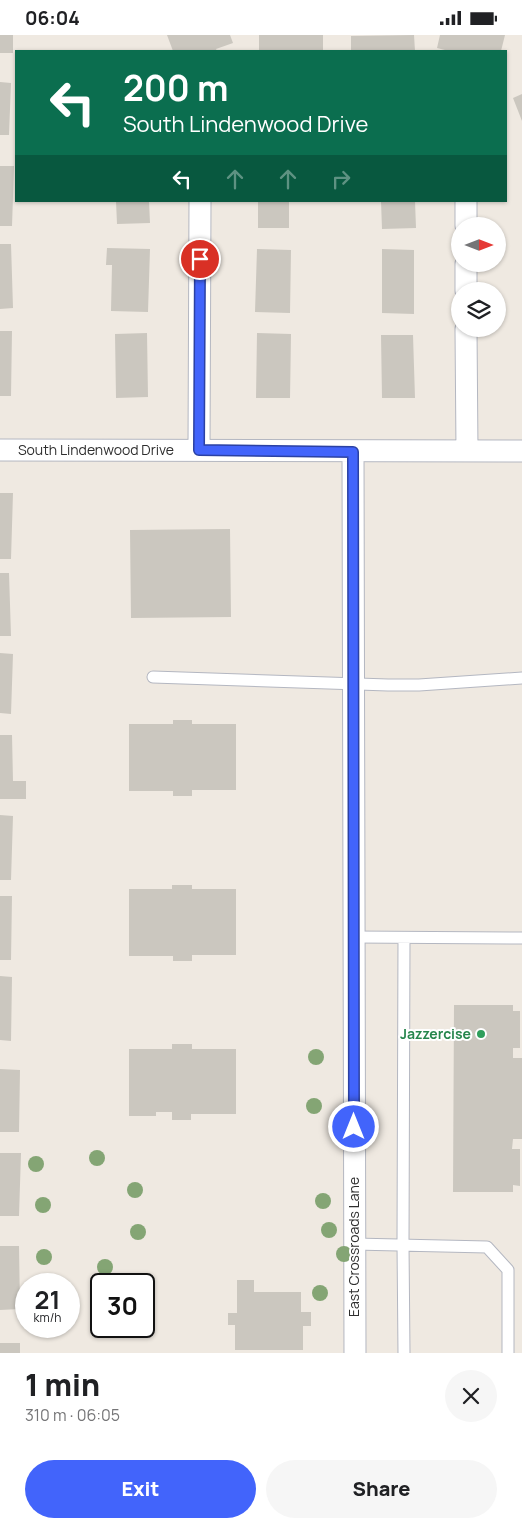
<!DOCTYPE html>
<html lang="en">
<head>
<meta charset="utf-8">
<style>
  :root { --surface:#fff; --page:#f6f6f6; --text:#202124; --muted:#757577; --accent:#4264fb }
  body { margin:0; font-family:Manrope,sans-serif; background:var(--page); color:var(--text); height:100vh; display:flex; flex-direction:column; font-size:19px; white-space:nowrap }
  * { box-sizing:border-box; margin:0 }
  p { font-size:16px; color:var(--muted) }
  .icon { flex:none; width:28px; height:28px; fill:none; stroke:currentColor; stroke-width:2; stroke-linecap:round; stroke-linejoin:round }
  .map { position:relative; height:1318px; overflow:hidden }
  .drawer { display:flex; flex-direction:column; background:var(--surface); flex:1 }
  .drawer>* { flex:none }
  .guide { position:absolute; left:15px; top:15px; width:492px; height:152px; border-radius:0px; box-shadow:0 1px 4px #0004; background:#0b6e4f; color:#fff; overflow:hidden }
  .needle { width:32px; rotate:90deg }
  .controls { position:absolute; left:451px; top:182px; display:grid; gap:10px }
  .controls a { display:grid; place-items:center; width:55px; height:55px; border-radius:50%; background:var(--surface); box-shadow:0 1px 4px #0004; font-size:25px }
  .speed { position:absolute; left:15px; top:1238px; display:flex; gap:10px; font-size:25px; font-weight:700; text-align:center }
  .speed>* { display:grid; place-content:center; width:65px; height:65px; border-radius:50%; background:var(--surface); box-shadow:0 1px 4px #0004; line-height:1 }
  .speed small { font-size:12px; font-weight:400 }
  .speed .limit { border:2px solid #111; border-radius:8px; background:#fff; color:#111 }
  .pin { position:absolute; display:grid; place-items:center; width:42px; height:42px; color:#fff; margin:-21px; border:2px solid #fff; border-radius:50%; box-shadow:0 1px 5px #0007 }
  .me { position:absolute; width:55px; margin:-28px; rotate:0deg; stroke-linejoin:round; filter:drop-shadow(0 0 4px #0008) }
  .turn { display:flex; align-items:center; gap:18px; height:105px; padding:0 25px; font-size:22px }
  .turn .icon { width:65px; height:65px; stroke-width:2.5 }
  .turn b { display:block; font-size:35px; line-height:42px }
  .lanes { display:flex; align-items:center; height:48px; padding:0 25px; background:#0003; justify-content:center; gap:25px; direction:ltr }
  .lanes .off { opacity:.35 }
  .round { display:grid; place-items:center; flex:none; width:52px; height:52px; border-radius:26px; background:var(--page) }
  .headline { display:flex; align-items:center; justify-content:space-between; height:85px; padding:0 25px }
  h1 { font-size:30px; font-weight:800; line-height:38px }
  .cta { display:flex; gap:10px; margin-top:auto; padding:10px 25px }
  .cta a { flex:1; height:58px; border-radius:30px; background:var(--accent); color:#fff; font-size:20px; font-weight:800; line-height:58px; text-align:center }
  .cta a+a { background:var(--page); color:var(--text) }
  .status { display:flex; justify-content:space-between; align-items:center; height:35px; padding:0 25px; background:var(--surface); direction:ltr }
  .status svg { height:14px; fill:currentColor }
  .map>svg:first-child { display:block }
  .building { fill:#cbc7bf }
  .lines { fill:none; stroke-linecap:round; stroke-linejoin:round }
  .service-casing { stroke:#b4b7c1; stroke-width:13 }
  .minor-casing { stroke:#b4b7c1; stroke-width:23 }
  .service { stroke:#fff; stroke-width:11 }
  .minor { stroke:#fff; stroke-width:21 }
  .tree { fill:#84a574 }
  .route-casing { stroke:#2b41a3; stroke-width:12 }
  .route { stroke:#4264fb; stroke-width:9 }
  .leisure-dot { fill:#2e9e5b; stroke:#fff; stroke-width:2 }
  .labels { text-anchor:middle; stroke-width:4; stroke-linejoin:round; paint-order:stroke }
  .street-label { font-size:14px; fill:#2e2e2e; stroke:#fff }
  .leisure-label { font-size:14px; font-weight:bold; fill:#27864d; stroke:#fff; text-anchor:end }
</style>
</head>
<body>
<div class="status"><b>06:04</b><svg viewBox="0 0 49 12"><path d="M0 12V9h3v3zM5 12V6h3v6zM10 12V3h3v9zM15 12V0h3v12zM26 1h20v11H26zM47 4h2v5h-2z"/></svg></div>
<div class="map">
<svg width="522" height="1318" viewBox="0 0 522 1318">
  <rect width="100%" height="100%" fill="#efe9e1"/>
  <path class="building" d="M0 0H13V18H0Z
    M167 0H230L233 8 216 14 217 16H173Z
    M259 0H323V16H259Z
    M414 0 415 16H351V1Z
    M440 0H505L501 16H449L437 13Z
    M0 47 11 48 9 100H0Z
    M522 59V86L513 63Z
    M0 131H14L12 191H0Z
    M116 166H149L150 188 117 189Z
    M258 166H289V193H258Z
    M381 166H415L416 193 382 194Z
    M0 209H11L13 273 0 274Z
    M107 213 150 214 148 277 111 276 112 230H106Z
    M257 214 291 215 290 278 255 277Z
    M382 214 414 215V279L382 278Z
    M0 296H12L11 361H0Z
    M147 298 148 362 116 363 115 299Z
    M257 298 291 299 290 363H256Z
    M381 300H413L415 363H382Z
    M0 458H13L11 524H0Z
    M230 494 231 582 131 583 130 495Z
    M0 538H9L11 601H0Z
    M0 618 13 619 11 679 0 678Z
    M173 685H192V689H236V755H192V761H173V756H129V689H173Z
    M0 700H12L13 746H26V764H0Z
    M0 780 13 781 11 845H0Z
    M172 850H192V854H236V920H192V926H173V921H129V854H172Z
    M0 861H12L11 925H0Z
    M0 941 12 942 11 1006 0 1005Z
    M454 970H513V976H520V1013H513V1023H522V1104H513L512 1114H520V1151L513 1150V1157H453Z
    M172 1009H192V1014H236V1079H191V1085H172V1077H156V1081H129V1014H172Z
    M0 1034 20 1035 19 1097H0Z
    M0 1118H21L19 1181H0Z
    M0 1211H19L20 1274 0 1275Z
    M237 1245H254V1257H301V1277H311V1291H303V1315H235V1290H228V1278H237Z
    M0 1308H20V1318H0Z"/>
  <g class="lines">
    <g class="service-casing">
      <path id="service" d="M153 642 388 650H419L522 643
        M354 902 522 903
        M404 903 403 1209 404 1318
        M354 1209 487 1212 508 1235V1318"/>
    </g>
    <g class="minor-casing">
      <path id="minor" d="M466 166V191
        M466 229V256
        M466 294 467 416
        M0 415 522 416
        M199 415 200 166
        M353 417 355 1318"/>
    </g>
    <use href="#service" class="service"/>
    <use href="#minor" class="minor"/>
  </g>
  <g class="tree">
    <circle cx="316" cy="1022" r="8"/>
    <circle cx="314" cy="1071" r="8"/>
    <circle cx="97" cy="1123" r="8"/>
    <circle cx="36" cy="1129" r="8"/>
    <circle cx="135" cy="1155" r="8"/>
    <circle cx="323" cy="1166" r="8"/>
    <circle cx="43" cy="1170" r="8"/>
    <circle cx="329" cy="1195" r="8"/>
    <circle cx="138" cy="1197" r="8"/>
    <circle cx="344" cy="1219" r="8"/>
    <circle cx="44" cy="1222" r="8"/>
    <circle cx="105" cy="1232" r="8"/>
    <circle cx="320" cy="1258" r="8"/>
  </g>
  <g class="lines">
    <g class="route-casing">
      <path id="route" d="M200 224 199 415 353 417 354 1092"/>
    </g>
    <use href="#route" class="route"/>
  </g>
  <circle class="leisure-dot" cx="481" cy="999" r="5"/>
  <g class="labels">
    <g class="street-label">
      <text x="96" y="420">South Lindenwood Drive</text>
      <text transform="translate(354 1212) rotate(-90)" y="5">East Crossroads Lane</text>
    </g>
    <g class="leisure-label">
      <text x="471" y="1004">Jazzercise</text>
    </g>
  </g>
</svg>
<div class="controls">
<a><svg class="needle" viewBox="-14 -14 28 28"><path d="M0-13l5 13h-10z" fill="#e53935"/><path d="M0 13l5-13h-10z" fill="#757577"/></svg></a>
<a><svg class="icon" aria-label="layers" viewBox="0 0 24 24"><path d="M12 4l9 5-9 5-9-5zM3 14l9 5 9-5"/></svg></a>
</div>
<div class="speed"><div>21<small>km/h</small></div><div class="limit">30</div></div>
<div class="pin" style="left:200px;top:224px;background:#d93025"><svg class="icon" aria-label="arrive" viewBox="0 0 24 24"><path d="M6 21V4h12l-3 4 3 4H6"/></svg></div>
<svg class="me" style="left:354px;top:1092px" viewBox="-20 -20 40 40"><circle r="17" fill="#4264fb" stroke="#fff" stroke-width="3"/><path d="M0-11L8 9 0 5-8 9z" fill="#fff"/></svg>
<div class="guide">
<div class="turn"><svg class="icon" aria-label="left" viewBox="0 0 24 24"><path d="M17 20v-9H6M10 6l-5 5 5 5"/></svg><div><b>200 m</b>South Lindenwood Drive</div></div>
<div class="lanes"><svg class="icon" aria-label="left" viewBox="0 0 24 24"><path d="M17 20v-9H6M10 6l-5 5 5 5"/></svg><svg class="icon off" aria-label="ahead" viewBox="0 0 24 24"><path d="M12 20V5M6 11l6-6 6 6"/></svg><svg class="icon off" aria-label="ahead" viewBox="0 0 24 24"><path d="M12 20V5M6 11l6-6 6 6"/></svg><svg class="icon off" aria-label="right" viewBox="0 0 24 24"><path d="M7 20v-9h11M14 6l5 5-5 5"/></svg></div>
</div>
</div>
<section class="drawer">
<div class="headline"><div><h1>1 min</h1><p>310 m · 06:05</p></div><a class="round"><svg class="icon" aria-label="close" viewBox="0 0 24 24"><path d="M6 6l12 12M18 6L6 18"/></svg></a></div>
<div class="cta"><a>Exit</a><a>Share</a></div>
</section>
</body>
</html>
